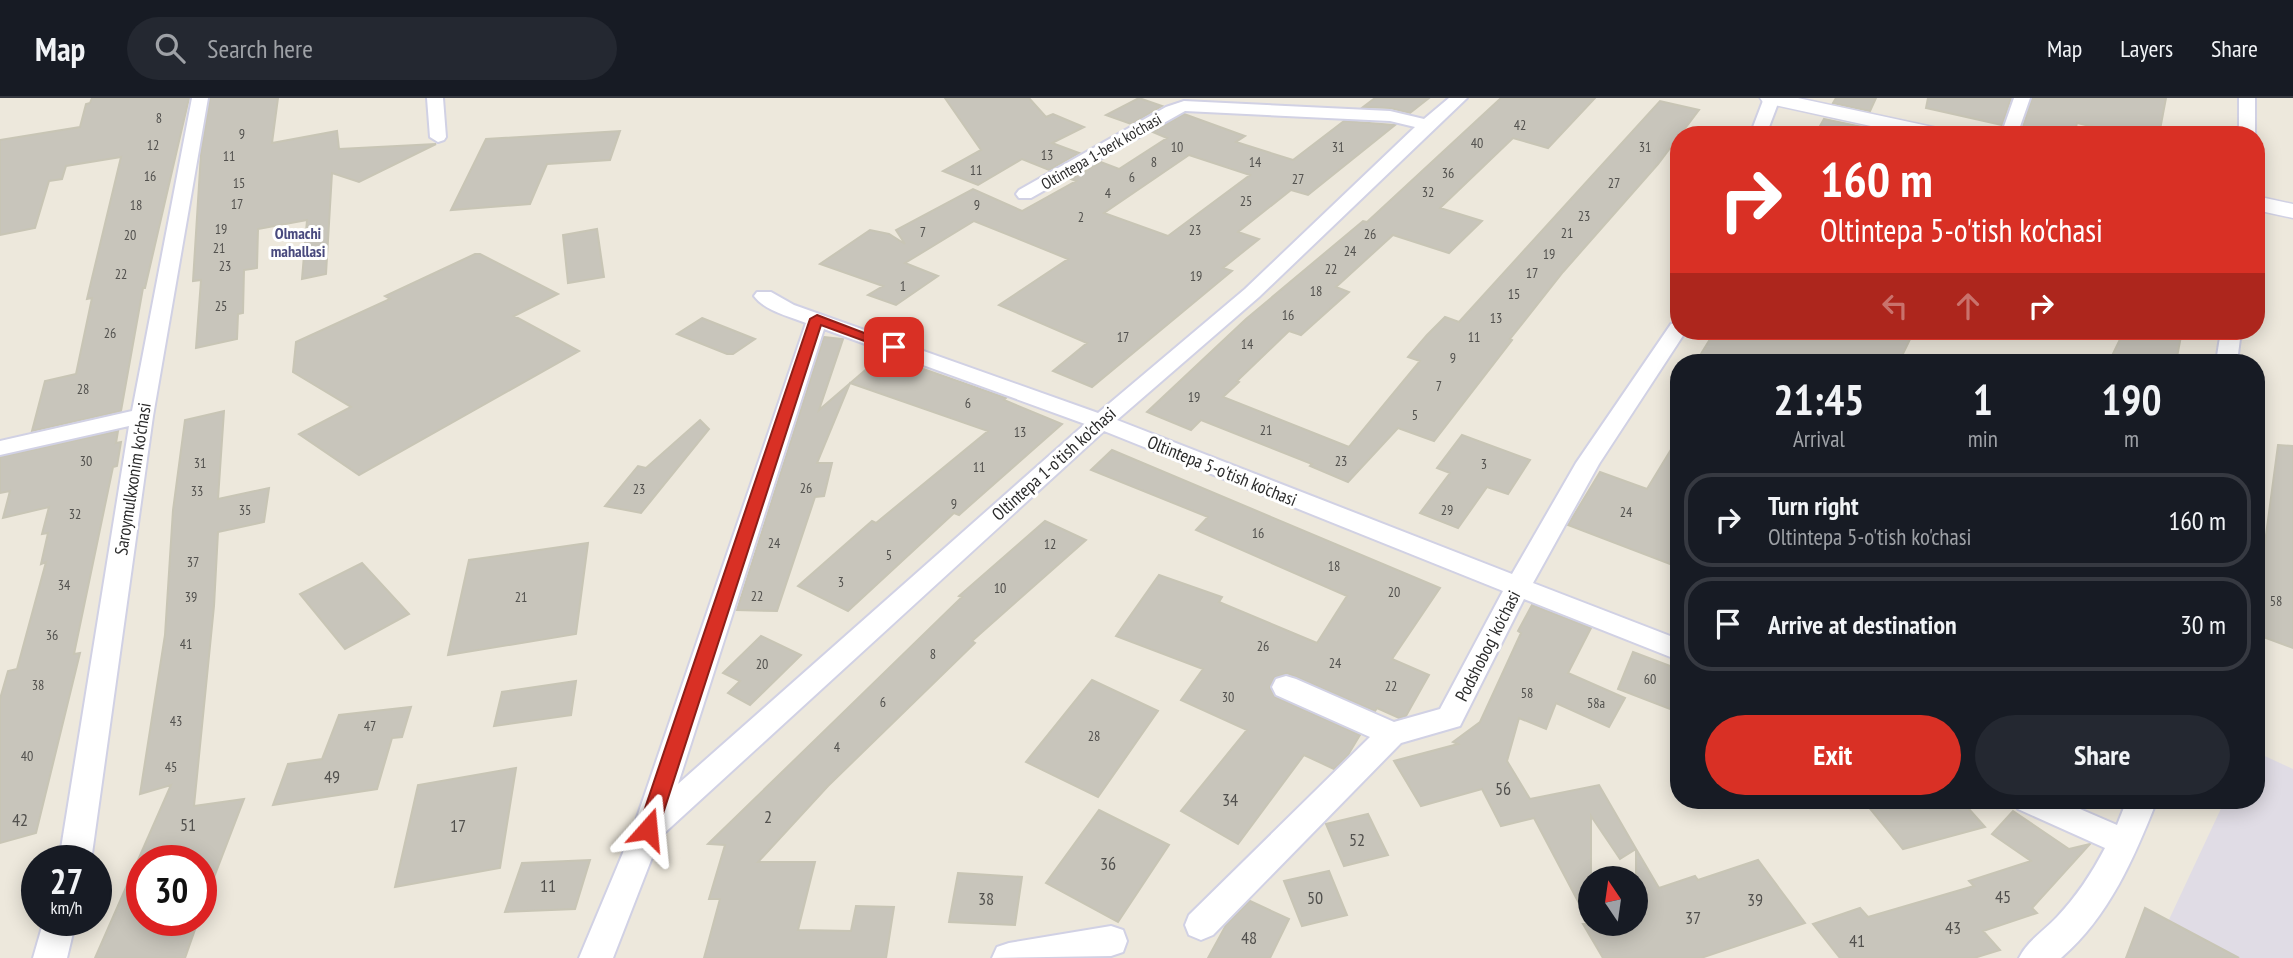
<!DOCTYPE html>
<html lang="en">
<head>
<meta charset="utf-8">
<style>
  :root { --surface:#171b24; --page:#242831; --text:#f1f3f6; --muted:#9ea1a6; --line:#363941; --accent:#d93025 }
  body { margin:0; font-family:"PT Sans Narrow",sans-serif; background:var(--page); color:var(--text); height:100vh; display:flex; flex-direction:column; font-size:26px; white-space:nowrap }
  * { box-sizing:border-box; margin:0 }
  p { font-size:23px; color:var(--muted) }
  .icon { flex:none; width:38px; height:38px; fill:none; stroke:currentColor; stroke-width:2; stroke-linecap:round; stroke-linejoin:round }
  .map { position:relative; flex:1; overflow:hidden }
  .drawer { position:absolute; left:1670px; top:256px; width:595px; height:455px; display:flex; flex-direction:column; background:var(--surface); border-radius:28px; box-shadow:0 4px 18px #0003 }
  .drawer>* { flex:none }
  .hud { position:absolute; left:1670px; top:28px; width:595px; height:214px; border-radius:28px; box-shadow:0 4px 18px #0003; background:#d93025; color:#fff; overflow:hidden }
  .needle { width:46px; rotate:347deg }
  .controls { position:absolute; left:1578px; top:768px; display:grid; gap:14px }
  .controls a { display:grid; place-items:center; width:70px; height:70px; border-radius:50%; background:var(--surface); box-shadow:0 4px 18px #0003; font-size:35px }
  .speed { position:absolute; left:21px; top:747px; display:flex; gap:14px; font-size:35px; font-weight:700; text-align:center }
  .speed>* { display:grid; place-content:center; width:91px; height:91px; border-radius:50%; background:var(--surface); box-shadow:0 4px 18px #0003; line-height:1 }
  .speed small { font-size:18px; font-weight:400 }
  .speed .limit { border:10px solid #d22; background:#fff; color:#111 }
  .pin { position:absolute; display:grid; place-items:center; width:60px; height:60px; color:#fff; margin:-30px; border-radius:14px; box-shadow:0 4px 10px #0006 }
  .me { position:absolute; width:77px; margin:-38px; rotate:18deg; stroke-linejoin:round; filter:drop-shadow(0 0 5px #0008) }
  .turn { display:flex; align-items:center; gap:24px; height:147px; padding:0 35px; font-size:32px }
  .turn .icon { width:91px; height:91px; stroke-width:2.5 }
  .turn b { display:block; font-size:49px; line-height:60px }
  .lanes { display:flex; align-items:center; height:66px; padding:0 35px; background:#0003; justify-content:center; gap:35px; direction:ltr }
  .lanes .off { opacity:.35 }
  .eta { display:flex; justify-content:space-evenly; align-items:center; height:119px; text-align:center }
  .eta b { font-size:42px; font-weight:800; line-height:49px }
  .action { display:flex; gap:14px; margin-top:auto; padding:14px 35px }
  .action a { flex:1; height:80px; border-radius:42px; background:var(--accent); color:#fff; font-size:28px; font-weight:800; line-height:80px; text-align:center }
  .action a+a { background:var(--page); color:var(--text) }
  ul { padding:0; list-style:none }
  li { display:flex; align-items:center; gap:21px; height:94px; margin:0 14px 10px; padding:0 21px; border:4px solid var(--line); border-radius:28px }
  li div { flex:1 }
  li b { display:block; font-size:26px }
  li em { font-style:normal }
  header { display:flex; align-items:center; gap:42px; box-sizing:border-box; height:98px; padding:0 35px; background:var(--surface); border-bottom:2px solid var(--line) }
  header strong { font-size:33px }
  nav { display:flex; gap:38px; margin-inline-start:auto; font-size:24px }
  .search { width:490px; height:63px; background:var(--page); display:flex; align-items:center; gap:18px; box-sizing:border-box; padding:0 24px; border-radius:38px; color:var(--muted); font-size:26px }
  .map>svg:first-child { display:block }
  .industrial { fill:#e0dce5 }
  .building { fill:#c8c5bb; stroke:#c8c5b5; stroke-width:2; fill-rule:evenodd }
  .lines { fill:none; stroke-linecap:round; stroke-linejoin:round }
  .minor-casing { stroke:#d1d1e4; stroke-width:4 }
  .tertiary-casing { stroke:#d1d1e4; stroke-width:3 }
  .minor { fill:#fff; fill-rule:evenodd }
  .tertiary { fill:#fff; fill-rule:evenodd }
  .route { fill:#d93025; stroke:#8d1f18; stroke-width:2 }
  .labels { text-anchor:middle; stroke-width:6; stroke-linejoin:round; paint-order:stroke }
  .number-label { font-size:14px; fill:#52514e }
  .far-street-label { font-size:16px; fill:#2a2a2a; stroke:#fff }
  .far-neighbourhood-label { font-size:16px; font-weight:bold; fill:#48497d; stroke:#fff }
  .street-label { font-size:18px; fill:#2a2a2a; stroke:#fff }
  .near-number-label { font-size:18px; fill:#52514e }
</style>
</head>
<body>
<header>
<strong>Map</strong>
<div class="search"><svg class="icon" aria-label="search" viewBox="0 0 24 24"><circle cx="10" cy="10" r="6"/><path d="M15 15l6 6"/></svg>Search here</div>
<nav><a>Map</a><a>Layers</a><a>Share</a></nav>
</header>
<div class="map">
<svg width="2293" height="860" viewBox="0 0 2293 860">
  <rect width="100%" height="100%" fill="#ede8dc"/>
  <path class="industrial" d="M2256 654 2293 671V860H2151L2225 702H2256Z"/>
  <path class="building" d="M92 0H189L145 190H143L121 313 32 333 45 283 76 276 92 200 87 201 121 59 66 68 62 81 49 83 35 130 0 137V42L80 29 86 6 90 5Z
    M210 0H278L272 45 337 33 339 51 436 46 359 84 332 75 326 176 302 181 307 122 258 131 257 170 244 172 243 215 238 216 237 241 196 250 201 182 193 183 201 55Z
    M945 0H1029L1046 19 1053 16 1084 29 1052 45 1079 55 1049 72 1022 61 978 87 943 73 981 52Z
    M1139 0 1162 8 1131 26 1106 17Z
    M1375 0H1429L1410 15 1390 10 1363 9Z
    M1501 0H1595L1548 50 1513 40 1440 110 1482 123 1449 155 1393 137 1336 189 1349 194 1301 237 1289 233 1237 283 1239 284 1223 299 1349 349 1420 263 1408 259 1427 237 1445 219 1459 224 1660 3 1699 12 1658 66 1563 174 1510 241 1512 242 1434 343 1398 330 1348 384 1310 368 1312 366 1201 322 1191 332 1147 314 1246 221 1363 123 1367 124Z
    M1836 0H1876L1870 13 1833 5Z
    M1928 0H2011L2002 27 1926 10Z
    M2032 0H2166L2159 37H2129L2077 25 2074 37H2023L2024 32H2022Z
    M1184 16 1245 38 1236 44 1293 62 1344 23 1395 27 1308 97 1291 92 1238 134 1259 141 1223 170 1232 173 1092 289 1053 273 1087 245 999 207 1068 161 974 123 905 165 938 178 896 207 868 197 883 188 820 166 870 132 889 136 905 146 896 132 973 91 1022 113 1076 83 1071 81 1101 64 1119 71 1167 40 1153 34ZM1189 57 1250 77 1168 138 1104 115Z
    M1824 21 1862 29 1858 37H1815Z
    M620 33 610 62 547 66 530 106 451 112 486 41Z
    M597 131 604 179 568 185 563 137Z
    M475 156H480L558 196 514 218 579 253 359 377 299 336 351 309 293 274 296 244 390 201 385 198Z
    M702 220 755 241 733 256H727L677 236Z
    M1715 233H1914L1899 264H1696Z
    M2124 233H2182L2176 264H2109Z
    M824 239 843 241 819 312 883 257 1006 300 1004 302 1062 326 959 417 954 415 848 513 798 488 872 423 876 425 988 333 850 285 817 365H832L824 398 815 399 777 513 737 512Z
    M224 313 218 401 269 390 264 424 218 434 214 508 194 708 244 701 203 808 201 763H142V822L198 823 185 860H95L171 687 140 696 165 537 173 412 185 322Z
    M700 322 709 331 641 415 605 408 638 368 646 370Z
    M118 333 116 345 121 344 117 368 113 369 74 556 80 555 36 735 0 745V601L8 573 17 571 46 464 41 466 48 435 42 436 49 409 3 420 10 393 0 395V359Z
    M1462 337 1530 362 1508 396 1487 389 1458 430 1420 415 1450 375 1437 370Z
    M1678 340V469L1568 427 1600 374 1647 391Z
    M2278 347 2293 348V550L2258 537 2262 467Z
    M1112 352 1440 490 1392 561 1429 577 1406 618 1399 620 1377 610 1375 613 1287 575 1274 580 1270 590 1275 599 1360 637 1348 657 1334 671 1304 657 1238 746 1181 713 1247 632 1181 602 1203 571 1116 538 1159 477 1222 499 1219 504 1317 545 1347 498 1196 432 1208 419 1091 372Z
    M1045 423 1086 442 972 543 975 545 828 688 758 764H815L798 832 851 833 856 808 894 809 886 860H704L720 801H709L725 747 708 746 962 499 959 498Z
    M588 445 576 536 448 557 469 462Z
    M362 465 409 516 345 551 300 496Z
    M1532 507 1591 530 1568 575 1625 600 1609 629 1556 605 1546 631 1519 620 1507 663 1530 701 1599 687 1636 751 1620 761 1591 718V826H1636V751L1659 790 1695 778 1698 782 1758 762 1805 825 1701 860H1603L1583 826H1590L1534 720 1501 728 1482 691 1421 708 1394 663 1458 646 1453 644 1480 624 1521 535 1518 533Z
    M761 538 801 557 750 607 728 595 740 583 723 575Z
    M1633 554 1678 571V614L1618 591Z
    M1092 582 1158 613 1098 699 1026 664Z
    M576 583 571 617 494 628 502 594Z
    M411 609 402 639 392 640 377 691 273 707 288 666 322 661 339 617Z
    M516 670 500 770 395 789 418 687Z
    M1863 702H1961L1985 729 1903 751Z
    M1099 712 1169 747 1118 824 1046 785Z
    M2013 713 2069 751 2090 746 2032 810 2037 815 1983 833 2000 852 1974 860H1840L1813 826 1860 810 1868 819 1974 788 1969 783 2031 763 1992 736Z
    M1368 716 1388 757 1344 768 1326 726Z
    M590 762 575 811 505 814 522 765Z
    M1329 773 1347 817 1302 828 1284 783Z
    M958 775 1022 779 1015 827 949 824Z
    M1250 803 1289 821 1270 860H1208L1226 827Z
    M2145 810 2239 860H2126Z"/>
  <g class="lines">
    <g class="minor-casing">
      <path id="minor" d="M192 0H208L153 318 91 763H59L129 328 0 357V343L132 313Z
        M427 0H443L446 39 444 42 438 44 430 39Z
        M1449 0H1467L1259 199 1117 322 1512 476 1576 365 1671 226 1678 224V233H1686L1599 366 1533 485 1678 541V562L1524 501 1460 628 1401 645 1213 837 1201 842 1189 837 1185 827 1189 817 1370 639 1276 597 1272 589 1276 581 1286 578 1296 581 1394 624 1440 611 1503 493 1104 333 660 739 613 860H579L633 731 806 225C789 218 765 213 754 198L757 194H771L794 207 1098 315 1245 191 1415 29 1390 23 1185 13 1031 100H1019L1016 96 1019 92 1166 9 1184 3 1390 13 1424 21ZM824 231 1085 326 678 686Z
        M1764 0H1780L1766 37H1750Z
        M2014 0H2030L2017 37H2001Z
        M2239 0H2255V37H2239Z
        M2221 233H2241L2237 264H2216Z
        M2014 702H2059L2117 727 2127 702H2157C2135 758 2109 819 2061 860H2019C2027 843 2044 833 2057 819 2076 799 2092 775 2105 750L2018 711Z
        M44 822H76L67 860H33Z
        M1111 828 1123 832 1127 843 1123 854 1111 858 992 860 997 849 1009 845Z"/>
    </g>
    <g class="tertiary-casing">
      <path id="tertiary" d="M1760 0H1798L1942 31 1949 33 1952 37H1912L1770 6 1763 4Z
        M2256 98 2293 106V120L2256 112Z"/>
    </g>
    <use href="#minor" class="minor"/>
    <use href="#tertiary" class="tertiary"/>
  </g>
  <path class="route" d="M817 217 901 249 894 253 889 252 821 227 658 731 655 737 648 739 641 737 638 731 810 221Z"/>
  <g class="labels">
    <g class="number-label">
      <text x="159" y="25">8</text>
      <text x="1520" y="32">42</text>
      <text x="242" y="41">9</text>
      <text x="1477" y="50">40</text>
      <text x="153" y="52">12</text>
      <text x="1177" y="54">10</text>
      <text x="1338" y="54">31</text>
      <text x="1645" y="54">31</text>
      <text x="1047" y="62">13</text>
      <text x="229" y="63">11</text>
      <text x="1154" y="69">8</text>
      <text x="1255" y="69">14</text>
      <text x="976" y="77">11</text>
      <text x="1448" y="80">36</text>
      <text x="150" y="83">16</text>
      <text x="1132" y="84">6</text>
      <text x="1298" y="86">27</text>
      <text x="239" y="90">15</text>
      <text x="1614" y="90">27</text>
      <text x="1428" y="99">32</text>
      <text x="1108" y="100">4</text>
      <text x="1246" y="108">25</text>
      <text x="237" y="111">17</text>
      <text x="136" y="112">18</text>
      <text x="977" y="112">9</text>
      <text x="1584" y="123">23</text>
      <text x="1081" y="124">2</text>
      <text x="221" y="136">19</text>
      <text x="1195" y="137">23</text>
      <text x="923" y="139">7</text>
      <text x="1567" y="140">21</text>
      <text x="1370" y="141">26</text>
      <text x="130" y="142">20</text>
      <text x="219" y="155">21</text>
      <text x="1350" y="158">24</text>
      <text x="1549" y="161">19</text>
      <text x="225" y="173">23</text>
      <text x="1331" y="176">22</text>
      <text x="1532" y="180">17</text>
      <text x="121" y="181">22</text>
      <text x="1196" y="183">19</text>
      <text x="903" y="193">1</text>
      <text x="1316" y="198">18</text>
      <text x="1514" y="201">15</text>
      <text x="221" y="213">25</text>
      <text x="1288" y="222">16</text>
      <text x="1496" y="225">13</text>
      <text x="110" y="240">26</text>
      <text x="1123" y="244">17</text>
      <text x="1474" y="244">11</text>
      <text x="1247" y="251">14</text>
      <text x="1453" y="265">9</text>
      <text x="1439" y="293">7</text>
      <text x="83" y="296">28</text>
      <text x="1194" y="304">19</text>
      <text x="968" y="310">6</text>
      <text x="1415" y="322">5</text>
      <text x="1266" y="337">21</text>
      <text x="1020" y="339">13</text>
      <text x="86" y="368">30</text>
      <text x="1341" y="368">23</text>
      <text x="200" y="370">31</text>
      <text x="1484" y="371">3</text>
      <text x="979" y="374">11</text>
      <text x="806" y="395">26</text>
      <text x="639" y="396">23</text>
      <text x="197" y="398">33</text>
      <text x="954" y="411">9</text>
      <text x="245" y="417">35</text>
      <text x="1447" y="417">29</text>
      <text x="1626" y="419">24</text>
      <text x="75" y="421">32</text>
      <text x="1258" y="440">16</text>
      <text x="774" y="450">24</text>
      <text x="1050" y="451">12</text>
      <text x="889" y="462">5</text>
      <text x="193" y="469">37</text>
      <text x="1334" y="473">18</text>
      <text x="841" y="489">3</text>
      <text x="64" y="492">34</text>
      <text x="1000" y="495">10</text>
      <text x="1394" y="499">20</text>
      <text x="757" y="503">22</text>
      <text x="191" y="504">39</text>
      <text x="521" y="504">21</text>
      <text x="2276" y="508">58</text>
      <text x="52" y="542">36</text>
      <text x="186" y="551">41</text>
      <text x="1263" y="553">26</text>
      <text x="933" y="561">8</text>
      <text x="1335" y="570">24</text>
      <text x="762" y="571">20</text>
      <text x="1650" y="586">60</text>
      <text x="38" y="592">38</text>
      <text x="1391" y="593">22</text>
      <text x="1527" y="600">58</text>
      <text x="1228" y="604">30</text>
      <text x="883" y="609">6</text>
      <text x="1596" y="610">58a</text>
      <text x="176" y="628">43</text>
      <text x="370" y="633">47</text>
      <text x="1094" y="643">28</text>
      <text x="837" y="654">4</text>
      <text x="27" y="663">40</text>
      <text x="171" y="674">45</text>
    </g>
    <g class="far-street-label">
      <text transform="translate(1101 53) rotate(-30)" y="6">Oltintepa 1-berk ko'chasi</text>
    </g>
    <g class="far-neighbourhood-label">
      <text x="298" y="141">Olmachi<tspan x="298" dy="18">mahallasi</tspan></text>
    </g>
    <g class="street-label">
      <text transform="translate(1054 366) rotate(-42)" y="6">Oltintepa 1-o'tish ko'chasi</text>
      <text transform="translate(1222 373) rotate(22)" y="6">Oltintepa 5-o'tish ko'chasi</text>
      <text transform="translate(133 381) rotate(-81)" y="6">Saroymulkxonim ko'chasi</text>
      <text transform="translate(1488 548) rotate(-63)" y="6">Podshobog' ko'chasi</text>
    </g>
    <g class="near-number-label">
      <text x="332" y="685">49</text>
      <text x="1503" y="697">56</text>
      <text x="1230" y="708">34</text>
      <text x="768" y="725">2</text>
      <text x="20" y="728">42</text>
      <text x="188" y="733">51</text>
      <text x="458" y="734">17</text>
      <text x="1357" y="748">52</text>
      <text x="1108" y="772">36</text>
      <text x="548" y="794">11</text>
      <text x="2003" y="805">45</text>
      <text x="1315" y="806">50</text>
      <text x="986" y="807">38</text>
      <text x="1755" y="808">39</text>
      <text x="1693" y="826">37</text>
      <text x="1953" y="836">43</text>
      <text x="1249" y="846">48</text>
      <text x="1857" y="849">41</text>
    </g>
  </g>
</svg>
<div class="controls">
<a><svg class="needle" viewBox="-14 -14 28 28"><path d="M0-13l5 13h-10z" fill="#e53935"/><path d="M0 13l5-13h-10z" fill="#9ea1a6"/></svg></a>
</div>
<div class="speed"><div>27<small>km/h</small></div><div class="limit">30</div></div>
<div class="pin" style="left:894px;top:249px;background:#d93025"><svg class="icon" aria-label="arrive" viewBox="0 0 24 24"><path d="M6 21V4h12l-3 4 3 4H6"/></svg></div>
<svg class="me" style="left:648px;top:731px" viewBox="-20 -20 40 40"><path d="M0-17L14 15 0 8-14 15z" fill="#d93025" stroke="#fff" stroke-width="4"/></svg>
<div class="hud">
<div class="turn"><svg class="icon" aria-label="right" viewBox="0 0 24 24"><path d="M7 20v-9h11M14 6l5 5-5 5"/></svg><div><b>160 m</b>Oltintepa 5-o'tish ko'chasi</div></div>
<div class="lanes"><svg class="icon off" aria-label="left" viewBox="0 0 24 24"><path d="M17 20v-9H6M10 6l-5 5 5 5"/></svg><svg class="icon off" aria-label="ahead" viewBox="0 0 24 24"><path d="M12 20V5M6 11l6-6 6 6"/></svg><svg class="icon" aria-label="right" viewBox="0 0 24 24"><path d="M7 20v-9h11M14 6l5 5-5 5"/></svg></div>
</div>
<section class="drawer">
<div class="eta">
<div><b>21:45</b><p>Arrival</p></div>
<div><b>1</b><p>min</p></div>
<div><b>190</b><p>m</p></div>
</div>
<ul>
<li><svg class="icon" aria-label="right" viewBox="0 0 24 24"><path d="M7 20v-9h11M14 6l5 5-5 5"/></svg><div><b>Turn right</b><p>Oltintepa 5-o'tish ko'chasi</p></div><em>160 m</em></li>
<li><svg class="icon" aria-label="arrive" viewBox="0 0 24 24"><path d="M6 21V4h12l-3 4 3 4H6"/></svg><div><b>Arrive at destination</b></div><em>30 m</em></li>
</ul>
<div class="action"><a>Exit</a><a>Share</a></div>
</section>
</div>
</body>
</html>
